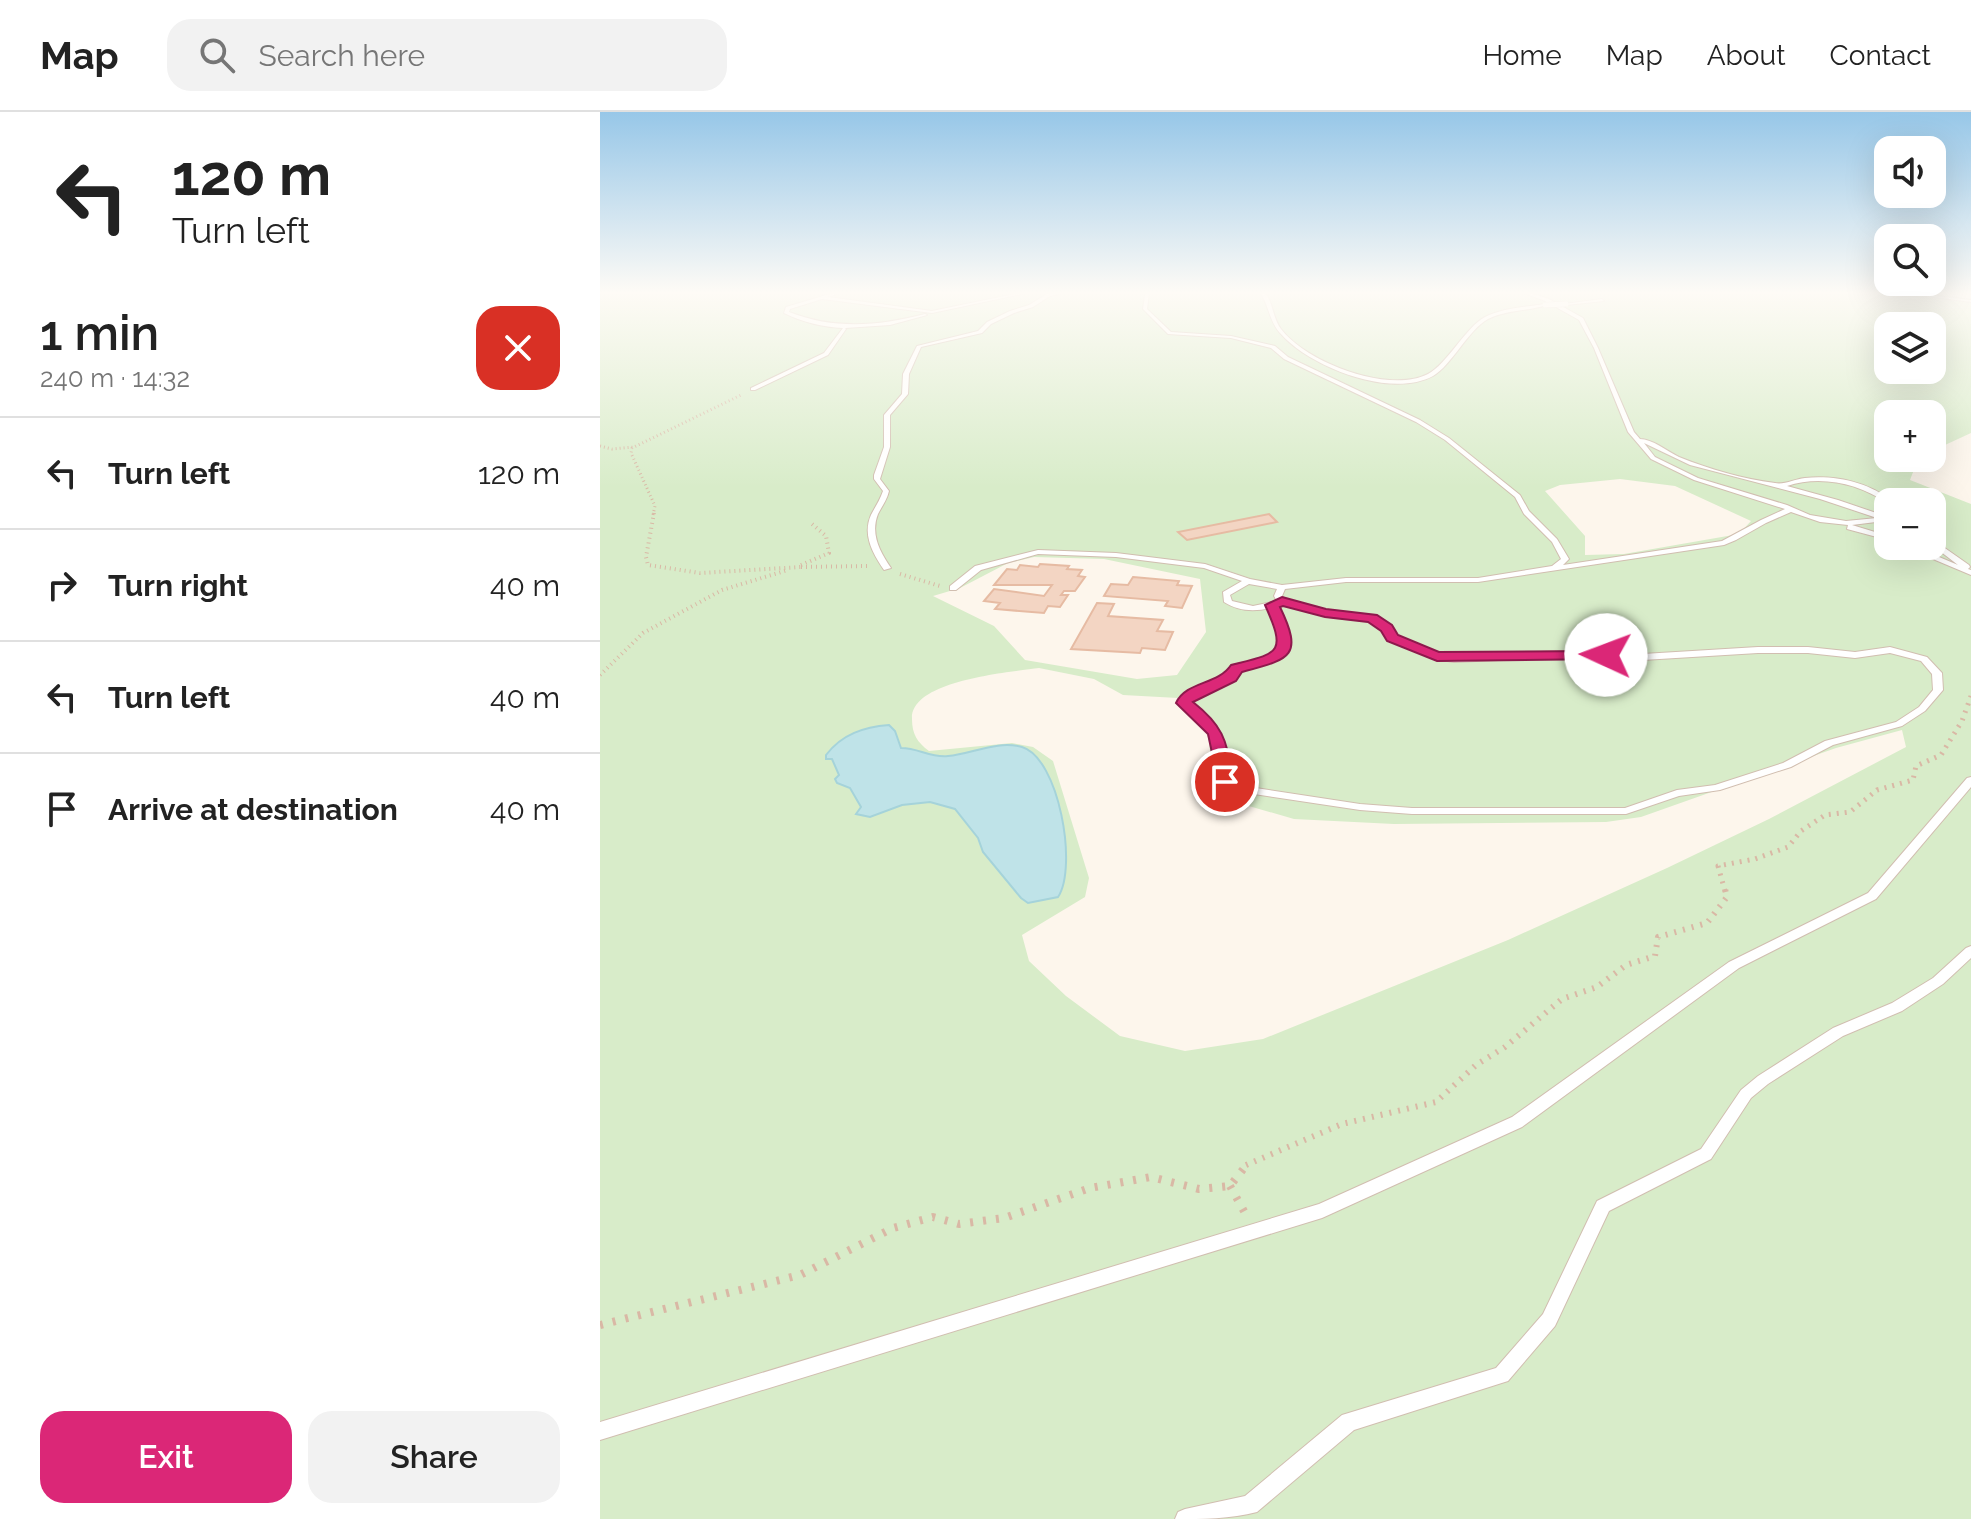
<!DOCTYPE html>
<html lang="en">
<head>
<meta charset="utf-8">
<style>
  :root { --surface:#fff; --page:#f2f2f2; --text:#222; --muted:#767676; --line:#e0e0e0; --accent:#db2777 }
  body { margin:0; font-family:Raleway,sans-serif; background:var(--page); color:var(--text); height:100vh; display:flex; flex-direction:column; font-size:30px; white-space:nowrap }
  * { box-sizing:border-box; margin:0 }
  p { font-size:26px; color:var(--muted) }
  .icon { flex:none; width:44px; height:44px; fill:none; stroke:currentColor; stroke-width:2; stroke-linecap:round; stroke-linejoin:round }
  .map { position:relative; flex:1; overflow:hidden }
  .drawer { display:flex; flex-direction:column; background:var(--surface); width:600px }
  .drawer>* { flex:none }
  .hud { background:#fff; color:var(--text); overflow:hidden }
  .fabs { position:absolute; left:1274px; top:24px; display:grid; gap:16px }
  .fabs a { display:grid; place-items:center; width:72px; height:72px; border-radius:16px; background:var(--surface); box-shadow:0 8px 32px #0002; font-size:40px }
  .pin { position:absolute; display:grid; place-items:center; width:68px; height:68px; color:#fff; margin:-34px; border:4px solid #fff; border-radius:50%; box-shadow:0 2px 8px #0007 }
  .me { position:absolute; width:88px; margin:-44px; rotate:272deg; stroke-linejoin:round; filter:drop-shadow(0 0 6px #0008) }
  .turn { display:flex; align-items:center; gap:28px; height:168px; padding:0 40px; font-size:36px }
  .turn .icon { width:104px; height:104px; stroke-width:2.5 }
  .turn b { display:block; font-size:56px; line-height:68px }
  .round { display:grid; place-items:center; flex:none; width:84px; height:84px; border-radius:24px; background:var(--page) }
  .overview { display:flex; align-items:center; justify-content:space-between; height:136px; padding:0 40px }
  h1 { font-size:48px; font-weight:600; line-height:60px }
  .cta { display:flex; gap:16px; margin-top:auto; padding:16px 40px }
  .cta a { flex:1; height:92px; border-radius:24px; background:var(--accent); color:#fff; font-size:32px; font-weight:600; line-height:92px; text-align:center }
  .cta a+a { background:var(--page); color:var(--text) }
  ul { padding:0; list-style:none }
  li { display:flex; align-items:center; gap:24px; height:112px; padding:0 40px; border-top:2px solid var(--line) }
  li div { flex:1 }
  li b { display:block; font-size:30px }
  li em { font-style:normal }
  header { display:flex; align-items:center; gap:48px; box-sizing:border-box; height:112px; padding:0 40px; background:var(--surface); border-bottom:2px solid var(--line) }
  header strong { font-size:38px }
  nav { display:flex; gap:44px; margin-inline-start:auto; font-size:28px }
  .search { width:560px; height:72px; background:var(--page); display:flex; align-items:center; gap:20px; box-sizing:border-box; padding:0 28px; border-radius:24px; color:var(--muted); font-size:30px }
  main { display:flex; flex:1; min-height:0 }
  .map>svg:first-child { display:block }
  .green { fill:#d8ecc9; fill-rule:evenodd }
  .water { fill:#bfe3e8; stroke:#a5d3da; stroke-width:2 }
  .building { fill:#f3d5c3; stroke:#e6bba3; stroke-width:2 }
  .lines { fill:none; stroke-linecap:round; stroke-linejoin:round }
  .service-casing { stroke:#d1beb0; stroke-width:2 }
  .path-far4 { stroke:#d9b8a5; stroke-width:3; stroke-dasharray:1 3; stroke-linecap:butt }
  .path-far3 { stroke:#d9b8a5; stroke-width:4; stroke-dasharray:1 4; stroke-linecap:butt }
  .path-far2 { stroke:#d9b8a5; stroke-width:5; stroke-dasharray:2 6; stroke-linecap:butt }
  .path-far1 { stroke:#d9b8a5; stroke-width:6; stroke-dasharray:2 7; stroke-linecap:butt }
  .path { stroke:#d9b8a5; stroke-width:8; stroke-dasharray:3 10; stroke-linecap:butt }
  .service { fill:#fff; fill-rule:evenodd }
  .service-bridge-casing { stroke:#d1beb0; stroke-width:6; stroke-linecap:butt }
  .service-bridge { stroke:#fff; stroke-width:5 }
  .route { fill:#db2777; stroke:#8e194d; stroke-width:2 }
</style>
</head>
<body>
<header>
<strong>Map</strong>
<div class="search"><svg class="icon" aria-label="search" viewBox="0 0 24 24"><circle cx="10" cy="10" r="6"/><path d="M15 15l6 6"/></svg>Search here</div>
<nav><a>Home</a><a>Map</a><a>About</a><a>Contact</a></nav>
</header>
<main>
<section class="drawer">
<div class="hud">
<div class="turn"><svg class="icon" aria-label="left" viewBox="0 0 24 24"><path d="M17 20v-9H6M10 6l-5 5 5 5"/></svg><div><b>120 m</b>Turn left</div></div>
</div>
<div class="overview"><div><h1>1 min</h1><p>240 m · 14:32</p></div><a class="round" style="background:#d93025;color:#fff"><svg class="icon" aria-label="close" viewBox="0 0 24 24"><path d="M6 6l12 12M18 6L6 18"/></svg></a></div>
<ul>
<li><svg class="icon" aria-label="left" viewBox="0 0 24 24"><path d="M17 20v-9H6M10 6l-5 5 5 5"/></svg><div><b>Turn left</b></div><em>120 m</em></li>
<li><svg class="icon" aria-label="right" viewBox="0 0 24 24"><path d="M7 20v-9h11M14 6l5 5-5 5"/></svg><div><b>Turn right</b></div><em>40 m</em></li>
<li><svg class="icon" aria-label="left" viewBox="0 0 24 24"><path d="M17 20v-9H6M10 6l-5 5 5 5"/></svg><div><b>Turn left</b></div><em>40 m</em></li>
<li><svg class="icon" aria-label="arrive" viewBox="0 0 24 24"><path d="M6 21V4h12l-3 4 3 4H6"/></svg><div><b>Arrive at destination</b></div><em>40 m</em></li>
</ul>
<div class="cta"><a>Exit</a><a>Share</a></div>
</section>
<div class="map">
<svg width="1371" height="1407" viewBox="0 0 1371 1407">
  <rect width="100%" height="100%" fill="#fdf6ec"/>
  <path class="green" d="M0 179H88L89 182 146 179H1319L1371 187V321L1332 339V302H1288V346H1325L1315 355 1310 368 1371 392V1407H0ZM1288 214H1332V258H1288ZM1020 367 1075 374 1151 409 1139 422 1024 442 985 443V424L945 379 960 373ZM1288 390H1332V434H1288ZM434 445 504 447 600 467 606 520 577 563 537 567 425 548 394 514 333 484 360 476 408 451ZM439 556 494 567 523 583 578 586 579 593 607 615 613 661 635 690 694 707 794 712 1006 710 1041 705 1236 636 1302 618 1306 635 1169 707 1067 756 908 828 663 927 585 939 520 924 466 884 429 849 422 823 485 785 489 766 453 649 433 635 412 631 329 639C317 630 312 622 312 607 310 568 410 560 439 556Z"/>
  <path class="water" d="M289 613 295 619 301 636C319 636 330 646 348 644 372 642 397 628 422 635 459 646 478 755 458 785L428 791 421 786 383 740 378 726 355 697 330 690 302 693 270 705 256 702 261 695 250 676 237 671 235 667 239 663 232 647H226V643C242 622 264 615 289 613Z"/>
  <path class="building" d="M669 402 677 410 587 428 578 420Z
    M440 452 469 454 467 457 482 458 478 464 485 465 475 479H464L461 483H468L460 495 448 494 444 501 395 497 400 491 384 489 394 477 444 484 452 473H394L407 457 417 458 420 453 438 455Z
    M533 465 579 469 577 473 592 474 582 496 565 494 568 489 504 484 511 472 528 473Z
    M497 491 514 492 508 504 563 508 557 519 573 520 565 538 542 536 540 541 471 537Z"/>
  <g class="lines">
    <g class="service-casing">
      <path id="service" d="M240 179H245L228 185 332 199 429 179H436L332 201 222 187 190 197 189 200C235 218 278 214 325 202L327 203 290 213 245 216 246 217 228 243 155 278H151V276L224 241 243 216C223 215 202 210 184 201L186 195Z
        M464 179H471L450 184 433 195 414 201 391 212 382 221 321 235 309 262 308 282 290 303V335L280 367 289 379C287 388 282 394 278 402 270 422 280 440 291 456L284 458C273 442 262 423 271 403 275 395 280 388 283 379L274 367V363L284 335V303L302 282 303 262 317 234 378 219 387 210 410 199 429 193 447 182Z
        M539 179 549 181 547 197 571 220 631 224 675 234 688 245 820 308 849 326 920 383 929 399 957 427 969 447 963 453 1122 429 1161 408 1185 397 1094 368 1051 347 1028 320 994 236 979 208 945 189 919 179H924L949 187 983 206 998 236 1034 320 1040 327C1052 327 1067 339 1079 345 1109 357 1143 367 1175 371 1184 373 1195 367 1205 366 1235 363 1270 370 1292 390L1287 391C1258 371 1220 363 1187 374L1238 388 1288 405V410L1284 409 1252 413 1288 424V428L1247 417 1248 413 1220 410 1191 400 1166 411 1136 428 1124 433 878 470H746L685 477 682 484 685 487 726 499 775 504 790 514 796 524 839 542 854 544 962 539 1043 542 1158 535H1208L1255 540 1290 535 1327 545 1342 561 1343 578 1325 599 1302 614 1233 633 1191 655 1120 678 1079 684 1026 702H812L760 698 641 680 621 672 613 634 606 618 579 591 590 578 616 569 639 552 668 545 679 537 680 523 670 496C654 500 638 499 624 490L623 480 642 469 604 456 516 445 438 442 381 458 356 478H350V474L375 454 438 438 516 441 605 452 650 467 682 473 746 466H878L952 454 961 447 952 430 924 402 915 385 845 328 816 310 684 247 671 236 631 226 568 222 543 197 545 183ZM1044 331 1090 353 1220 387 1277 406 1246 409 1210 403 1187 393 1098 366 1055 345ZM649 472 677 477 674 484 677 489 653 494 632 489 630 483ZM682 492 725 504 770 508 783 517 789 528 834 547 854 550 962 545 1043 548 1158 541H1208L1255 546 1290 541 1321 549 1332 562 1333 578 1319 595 1296 610 1225 629 1183 651 1115 673 1077 678 1025 696H812L760 692 643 674 630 668C622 630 621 617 589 590 596 580 606 580 617 576 629 571 636 559 649 554 657 551 666 552 674 549 700 539 686 512 677 494Z
        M659 179H663L667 183C673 194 674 208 681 217 707 251 789 282 828 262 847 252 866 215 885 205 903 196 925 195 945 192L947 193C929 199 906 198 888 207 869 217 851 254 833 264 791 287 710 255 681 222 669 210 669 192 659 179Z
        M1293 179 1371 188V190L1295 180Z
        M1002 187 1004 189 966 193 964 192Z
        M1332 427 1369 453 1370 455 1368 457 1371 458V463L1302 434H1313L1358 453 1332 433Z
        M1371 665V675L1276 787 1139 856 922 1015 722 1106 0 1328V1310L719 1092 912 1005 1129 850 1268 781 1367 666Z
        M1371 834V846L1343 872 1302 899 1243 924 1168 972 1151 986 1111 1047 1009 1099 955 1214 908 1269 754 1318 657 1400C631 1407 602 1407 575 1407L578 1400 585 1397 645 1384 742 1303 896 1256 943 1202 997 1089 1101 1037 1141 978 1158 964 1233 916 1292 891 1333 866 1366 836Z"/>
    </g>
    <path class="path-far4" d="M0 334 12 337 34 335
      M53 403 55 394 31 341 32 336 141 283"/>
    <path class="path-far3" d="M54 401 46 445 48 453 100 461 201 455
      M201 453 229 441 226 424 212 412
      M201 455 267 454
      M300 462 340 474
      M0 563 43 521 122 478 188 458"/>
    <path class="path-far2" d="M1125 779 1118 754 1155 747 1188 735 1201 719 1225 703 1250 700 1277 678 1313 668 1316 654 1341 643 1362 609 1371 584"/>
    <path class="path-far1" d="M646 1053 742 1012 836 990 876 953 905 935 962 887 997 875 1026 853 1055 844 1058 825 1107 811 1127 785 1125 777"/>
    <path class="path" d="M630 1074 645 1101
      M0 1213 200 1163 293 1116 333 1105 359 1112 404 1106 490 1076 551 1065 599 1077 630 1074 648 1051"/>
    <use href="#service" class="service"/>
    <g class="service-bridge-casing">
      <path id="service-bridge" d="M945 193 966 192"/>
    </g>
    <use href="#service-bridge" class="service-bridge"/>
  </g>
  <linearGradient id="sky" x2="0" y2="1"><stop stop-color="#97c7e8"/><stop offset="0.48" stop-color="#fefbf6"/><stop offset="1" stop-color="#fefbf6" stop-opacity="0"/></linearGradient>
  <rect width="1371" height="376" fill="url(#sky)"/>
  <path class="route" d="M682 485 726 497 777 503 792 513 798 523 839 540 1006 539 1013 543 1006 547 837 549 787 529 781 519 768 510 725 505 683 494 680 495C704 545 690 547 642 560L636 569 593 590C626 616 626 630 634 670L631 674H619L608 622 576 591C586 569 618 573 631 553 679 541 687 542 665 493Z"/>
</svg>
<div class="fabs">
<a><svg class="icon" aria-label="sound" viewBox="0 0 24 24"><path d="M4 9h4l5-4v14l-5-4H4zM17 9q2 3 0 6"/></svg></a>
<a><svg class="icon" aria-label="search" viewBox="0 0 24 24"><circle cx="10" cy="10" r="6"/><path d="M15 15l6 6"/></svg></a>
<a><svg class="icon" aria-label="layers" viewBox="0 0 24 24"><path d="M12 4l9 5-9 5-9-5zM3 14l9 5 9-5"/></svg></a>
<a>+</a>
<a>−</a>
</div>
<div class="pin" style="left:625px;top:670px;background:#d93025"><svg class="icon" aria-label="arrive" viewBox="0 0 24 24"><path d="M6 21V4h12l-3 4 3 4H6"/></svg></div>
<svg class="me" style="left:1006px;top:543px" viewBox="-20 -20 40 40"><circle r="19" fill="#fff"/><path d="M0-13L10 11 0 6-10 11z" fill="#db2777"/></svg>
</div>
</main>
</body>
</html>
